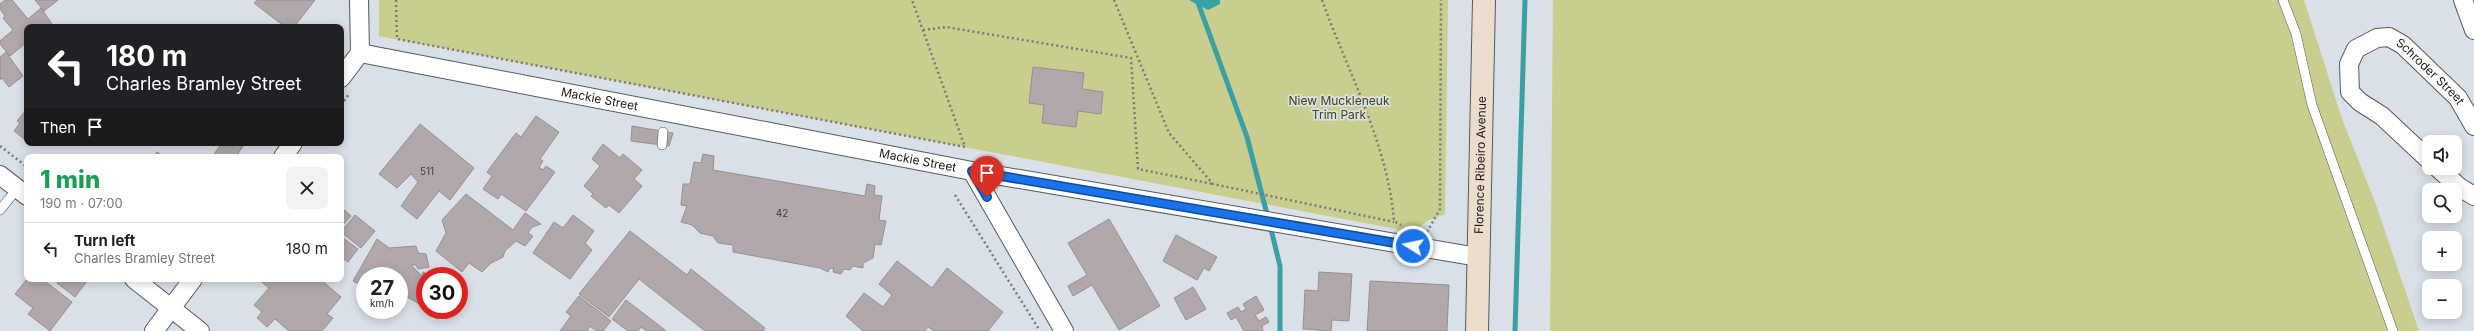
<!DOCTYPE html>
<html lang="en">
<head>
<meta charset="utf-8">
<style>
  :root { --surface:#fff; --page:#f2f2f2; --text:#222; --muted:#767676; --line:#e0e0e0 }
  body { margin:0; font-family:Inter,sans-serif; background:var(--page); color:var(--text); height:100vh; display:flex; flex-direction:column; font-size:15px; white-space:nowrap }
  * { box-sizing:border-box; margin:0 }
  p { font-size:13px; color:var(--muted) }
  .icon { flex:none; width:22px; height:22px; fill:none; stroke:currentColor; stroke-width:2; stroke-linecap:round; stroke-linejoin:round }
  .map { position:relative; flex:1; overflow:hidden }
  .panel { position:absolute; left:24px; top:154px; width:320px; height:128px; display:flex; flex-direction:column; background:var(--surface); border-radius:8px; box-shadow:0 2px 10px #0003 }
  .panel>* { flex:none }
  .top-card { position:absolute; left:24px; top:24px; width:320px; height:122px; border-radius:8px; box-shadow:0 2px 10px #0003; background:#202124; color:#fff; overflow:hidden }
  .controls { position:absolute; left:2422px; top:135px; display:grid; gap:8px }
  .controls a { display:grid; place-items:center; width:40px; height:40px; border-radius:8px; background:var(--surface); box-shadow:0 2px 10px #0003; font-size:20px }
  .speed { position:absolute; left:356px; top:267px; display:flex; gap:8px; font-size:20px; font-weight:700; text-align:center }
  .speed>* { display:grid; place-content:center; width:52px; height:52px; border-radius:50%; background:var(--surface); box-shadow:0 2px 10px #0003; line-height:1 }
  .speed small { font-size:10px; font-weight:400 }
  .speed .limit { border:6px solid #d22; background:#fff; color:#111 }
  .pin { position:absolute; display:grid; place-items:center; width:34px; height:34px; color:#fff; margin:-41px -17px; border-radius:50% 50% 50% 0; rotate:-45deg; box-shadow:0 0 4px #0007 }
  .pin .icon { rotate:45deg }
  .me { position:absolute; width:44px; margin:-22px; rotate:280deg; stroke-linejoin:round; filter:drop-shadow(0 0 3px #0008) }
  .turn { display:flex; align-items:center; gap:14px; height:84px; padding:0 16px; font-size:18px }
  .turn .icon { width:52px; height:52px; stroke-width:2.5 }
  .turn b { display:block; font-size:28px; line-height:34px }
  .then { display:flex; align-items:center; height:38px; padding:0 16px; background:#0003; gap:8px; font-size:15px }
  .round { display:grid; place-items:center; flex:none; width:42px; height:42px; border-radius:8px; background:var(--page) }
  .headline { display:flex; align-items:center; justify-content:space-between; height:68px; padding:0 16px }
  h1 { font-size:24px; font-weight:800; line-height:30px; color:#1e9e55 }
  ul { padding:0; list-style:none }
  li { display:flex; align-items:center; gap:12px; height:52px; padding:0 16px; border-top:1px solid var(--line) }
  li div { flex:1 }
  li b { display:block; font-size:15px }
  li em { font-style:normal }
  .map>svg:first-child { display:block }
  .green { fill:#c9cd8d }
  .water { fill:#3aa0a4 }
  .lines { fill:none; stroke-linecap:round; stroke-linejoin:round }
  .stream { stroke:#3aa0a4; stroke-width:5 }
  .building { fill:#b1a8ac; stroke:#978e92 }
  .service-casing { stroke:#555a60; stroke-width:10 }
  .minor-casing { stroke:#555a60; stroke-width:20 }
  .secondary-casing { stroke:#555a60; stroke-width:24 }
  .path { stroke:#75797e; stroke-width:2.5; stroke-dasharray:2 3; stroke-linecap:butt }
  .service { stroke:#fff; stroke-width:9 }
  .minor { stroke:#fff; stroke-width:18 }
  .secondary { stroke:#edddcb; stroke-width:22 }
  .route-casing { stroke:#114b97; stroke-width:10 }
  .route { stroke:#1a73e8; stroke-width:7 }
  .labels { text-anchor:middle; stroke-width:3.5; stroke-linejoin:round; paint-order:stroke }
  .number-label { font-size:10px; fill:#3d3c3f }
  .street-label { font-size:12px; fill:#16181b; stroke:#dae0e7 }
  .park-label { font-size:12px; fill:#43440e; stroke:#dae0e7 }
</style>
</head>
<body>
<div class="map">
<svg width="2474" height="331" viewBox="0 0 2474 331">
  <rect width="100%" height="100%" fill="#dae0e7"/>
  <path class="green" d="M379 0H1448L1445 214 1429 220 1412 232 379 36Z
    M1553 0H2304L2342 119 2375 202 2419 331H1550Z"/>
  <path class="water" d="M1189 0H1220V4L1208 10Z"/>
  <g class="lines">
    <path class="stream" d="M1197 0 1247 137 1268 218
      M1270 225 1280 266V331
      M1515 331 1525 0"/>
  </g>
  <path class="building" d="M5 0H12L28 19 41 8 54 27H27V42L10 56 0 44V41L13 30 3 18 5 16 0 9V4Z
    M35 0H58L44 11Z
    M257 0H315L294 27H285L254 3Z
    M6 52 23 76 9 87 2 78 0 80V57Z
    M1033 67 1084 73 1082 89 1103 92 1101 114 1078 111 1076 127 1042 123 1044 105 1029 103Z
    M27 109V141L14 131 20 123 17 121Z
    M536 116 559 132 540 159 543 161 539 167 543 170 546 166 555 172 526 211 501 194 498 199 483 189 492 176 487 172 516 133 521 137Z
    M420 124 474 168 450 200 439 191 417 219 401 206 418 182 411 174 397 188 379 174Z
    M632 126 673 133 669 146 631 141Z
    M222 143H245L236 157H212Z
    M603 144 620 158 623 154 642 170 634 179 642 186 619 213 609 205 606 208 591 196 593 194 584 186 600 166 592 159Z
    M157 152 164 157H153Z
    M703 154 714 156 713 170 865 196 867 184 875 186 874 195 882 196 879 220 886 221 881 245 875 244 873 258 863 263V268L853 266 850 270 844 269 841 274 833 272 834 269 830 268 828 272 820 268 733 252V245L718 243 713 236 700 233 692 225 681 222 687 206 681 205 683 184H690L694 162 701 163Z
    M466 194 513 230 525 213 541 224 532 227 528 233 533 236 525 246 516 241 505 251 503 257 491 263 482 272 469 263 462 272 436 251 446 233 442 220Z
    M341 207 351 216 341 227Z
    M355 215 375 231 361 248 341 232Z
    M573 215 594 231 585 243 592 250 570 279 533 253 554 222 563 228Z
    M1109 219 1160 306 1119 330 1092 285 1073 296 1068 286 1087 275 1068 243Z
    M630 231 687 275 691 269 765 328 763 331H705L639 279 609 317 579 294Z
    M1176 235 1217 257 1209 271 1204 268 1197 280 1163 261Z
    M343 238 358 249 348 262 341 257Z
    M377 239 389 248 416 246 418 253 426 254 429 267 418 269 416 265H411L422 276 423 272 431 276H425V307L407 297 399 309V276H365V287L353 281Z
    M897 261 932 288 947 268 1003 312 988 331H934L928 327 925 331H863L846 316 864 293 883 307 892 295 879 284Z
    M1319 272 1352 274 1349 321 1332 320 1331 331 1303 329 1305 290 1318 291Z
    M27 279H48L46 282 72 302 50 331 28 314 33 308 15 294Z
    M60 279H84L87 281 75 297 57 283Z
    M258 279H320L341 297 327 314 333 318 322 331H289L275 319 267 327 257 318 262 312 254 305 269 288Z
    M1370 281 1449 285 1447 331H1367Z
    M1193 287 1206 309 1186 320 1174 298Z
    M579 296 611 321 603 331H596L590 326 587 331H560L571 316 566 312Z
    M1256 296 1264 310 1255 315 1259 321 1266 317 1269 322 1262 326 1263 331H1244L1236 317 1231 320 1227 313 1238 307 1241 312 1246 309 1243 304Z
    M626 300 665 330V331H647L641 327 638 331H628L612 319Z"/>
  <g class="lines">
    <g class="service-casing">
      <path id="service" d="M2283 0 2296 34 2312 105 2393 331
        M662 145 663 132
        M0 210 17 189"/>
    </g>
    <g class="minor-casing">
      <g id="minor">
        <path d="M2463 0 2474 30"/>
        <path id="s1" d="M360 53 972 171 1478 257"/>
        <path d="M341 78 360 53 359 0"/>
        <path d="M283 157 293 143"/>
        <path id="s2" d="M2429 160 2382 116 2360 102 2350 92 2349 64 2356 49 2377 38 2389 37 2403 45 2458 98 2474 126"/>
        <path d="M2438 168 2459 187 2474 196"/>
        <path d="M972 171 1064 331"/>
        <path d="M0 175 27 196"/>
        <path d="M134 279 200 331"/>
        <path d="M154 331 193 279"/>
      </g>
    </g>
    <g class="secondary-casing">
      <g id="secondary">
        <path id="s3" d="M1477 331 1484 0"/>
      </g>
    </g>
    <path class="path" d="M396 0 397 39 965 147 912 0
      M1114 0 1169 133 1213 184 1394 222
      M1322 0C1348 72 1388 145 1394 221L1401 225
      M923 30 946 27 1131 58 1138 169 1213 184
      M341 105 349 94
      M0 146 27 167
      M955 195 1040 331
      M1427 232 1440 209 1441 0"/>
    <use href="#service" class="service"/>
    <use href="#minor" class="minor"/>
    <use href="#secondary" class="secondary"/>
  </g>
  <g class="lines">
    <g class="route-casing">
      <path id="route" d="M987 197 972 171 1413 246"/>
    </g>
    <use href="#route" class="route"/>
  </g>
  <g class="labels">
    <g class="number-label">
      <text x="427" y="175">511</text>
      <text x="782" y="217">42</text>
    </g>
    <g class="street-label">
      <text dy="4" stroke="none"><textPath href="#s2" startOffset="239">Schroder Street</textPath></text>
      <text dy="4" stroke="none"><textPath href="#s1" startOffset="244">Mackie Street</textPath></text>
      <text dy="4" stroke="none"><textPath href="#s1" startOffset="568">Mackie Street</textPath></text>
      <text dy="4" stroke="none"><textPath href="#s3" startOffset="166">Florence Ribeiro Avenue</textPath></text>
    </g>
    <g class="park-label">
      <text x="1339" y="105">Niew Muckleneuk<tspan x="1339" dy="14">Trim Park</tspan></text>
    </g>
  </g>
</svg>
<div class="controls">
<a><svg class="icon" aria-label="sound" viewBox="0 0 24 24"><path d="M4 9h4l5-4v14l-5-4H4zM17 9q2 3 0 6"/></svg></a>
<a><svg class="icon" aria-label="search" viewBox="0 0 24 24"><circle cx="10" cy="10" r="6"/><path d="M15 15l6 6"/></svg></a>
<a>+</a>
<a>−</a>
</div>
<div class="speed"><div>27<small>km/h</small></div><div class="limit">30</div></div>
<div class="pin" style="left:987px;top:197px;background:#d93025"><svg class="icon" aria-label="arrive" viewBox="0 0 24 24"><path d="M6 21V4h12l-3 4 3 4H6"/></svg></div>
<svg class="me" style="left:1413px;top:246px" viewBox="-20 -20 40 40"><circle r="17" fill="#1a73e8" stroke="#fff" stroke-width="3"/><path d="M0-11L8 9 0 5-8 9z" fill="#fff"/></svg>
<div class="top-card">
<div class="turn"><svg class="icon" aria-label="left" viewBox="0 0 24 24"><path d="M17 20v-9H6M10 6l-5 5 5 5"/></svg><div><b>180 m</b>Charles Bramley Street</div></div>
<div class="then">Then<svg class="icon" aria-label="arrive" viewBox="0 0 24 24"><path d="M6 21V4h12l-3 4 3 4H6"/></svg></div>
</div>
<section class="panel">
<div class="headline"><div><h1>1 min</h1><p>190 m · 07:00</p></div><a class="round"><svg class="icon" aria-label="close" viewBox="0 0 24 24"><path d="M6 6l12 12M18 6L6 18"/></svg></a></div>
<ul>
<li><svg class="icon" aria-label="left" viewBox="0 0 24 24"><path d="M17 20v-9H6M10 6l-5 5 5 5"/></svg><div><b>Turn left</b><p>Charles Bramley Street</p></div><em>180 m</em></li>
</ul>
</section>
</div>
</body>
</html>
